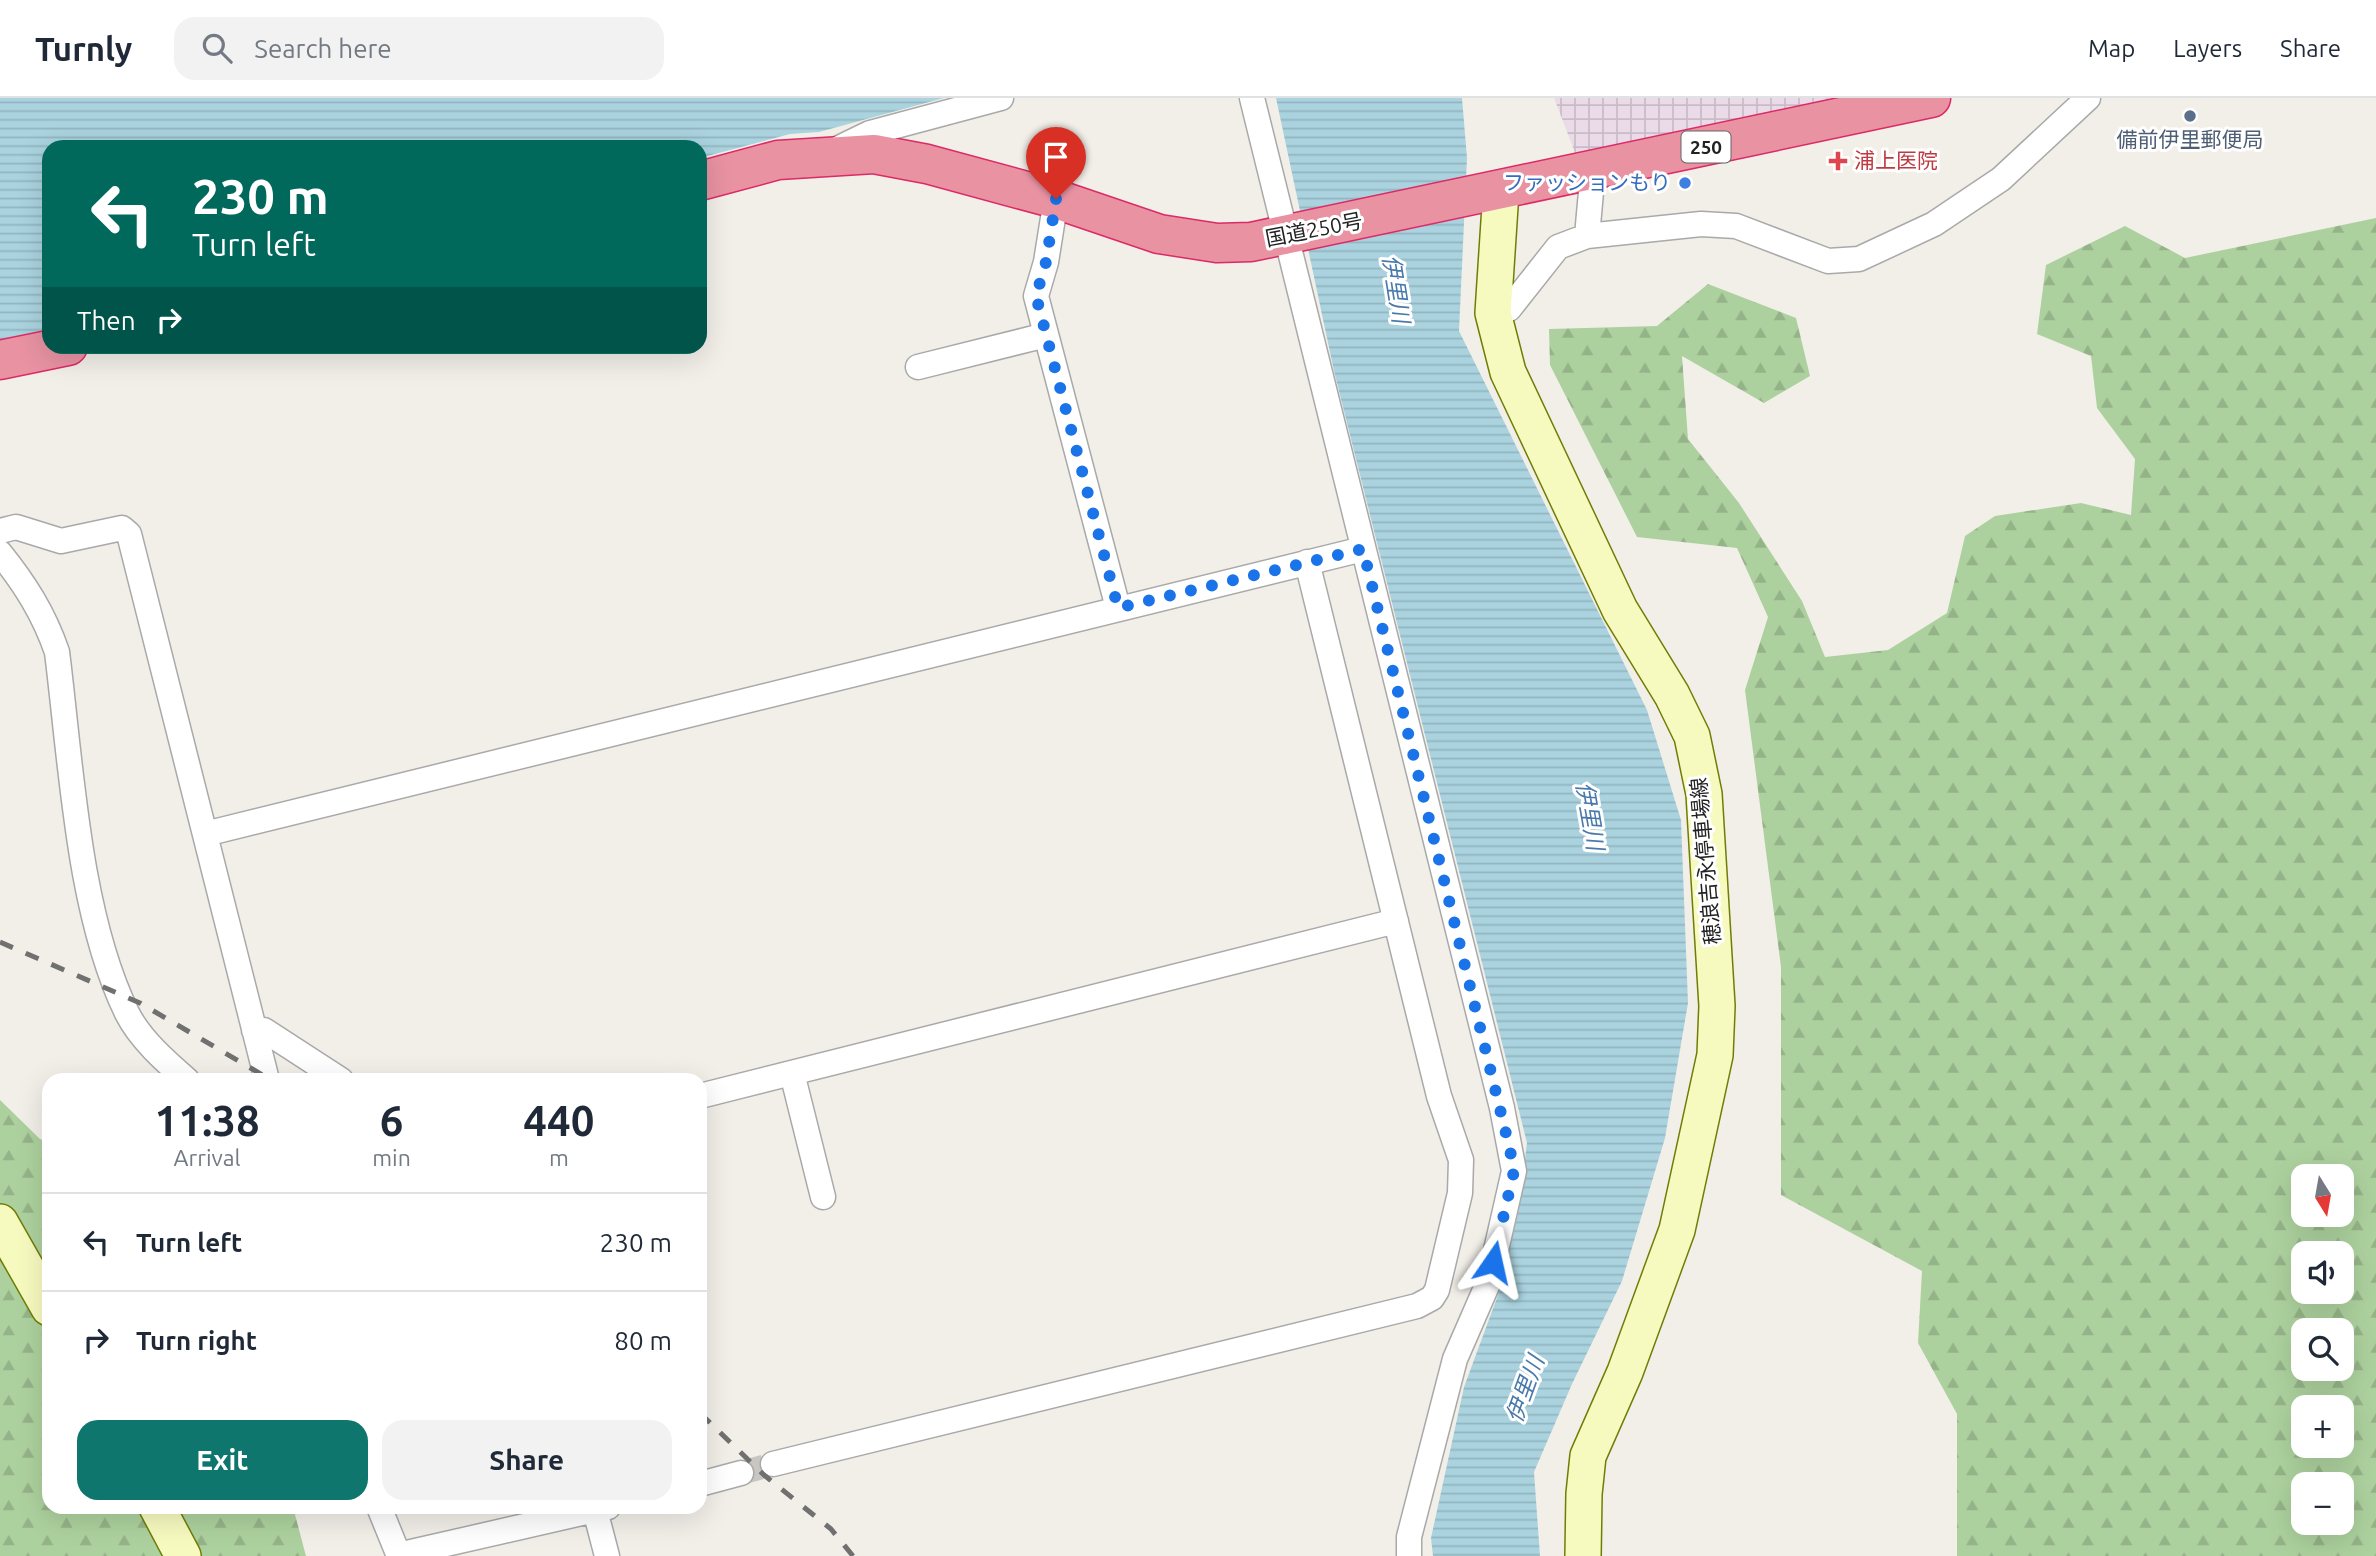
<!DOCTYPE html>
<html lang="en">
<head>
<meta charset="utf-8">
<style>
  :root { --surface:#fff; --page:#f2f2f3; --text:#1f2937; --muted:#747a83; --line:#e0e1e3; --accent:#0f766e }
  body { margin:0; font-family:Ubuntu,"Noto Sans JP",sans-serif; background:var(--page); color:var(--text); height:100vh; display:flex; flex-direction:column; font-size:26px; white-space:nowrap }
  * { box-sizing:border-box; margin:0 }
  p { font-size:23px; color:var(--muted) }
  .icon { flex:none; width:38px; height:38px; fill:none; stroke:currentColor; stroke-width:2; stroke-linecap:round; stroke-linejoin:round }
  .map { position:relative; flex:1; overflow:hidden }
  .panel { position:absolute; left:42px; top:975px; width:665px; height:441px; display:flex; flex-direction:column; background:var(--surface); border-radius:21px; box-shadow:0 7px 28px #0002 }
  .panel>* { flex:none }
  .hud { position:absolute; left:42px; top:42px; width:665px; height:214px; border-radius:21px; box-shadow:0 7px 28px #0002; background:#00695c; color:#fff; overflow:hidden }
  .needle { width:46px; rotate:169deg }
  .buttons { position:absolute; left:2291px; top:1066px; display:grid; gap:14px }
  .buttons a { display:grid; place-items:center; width:63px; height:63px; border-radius:14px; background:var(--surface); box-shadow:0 7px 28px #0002; font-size:35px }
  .pin { position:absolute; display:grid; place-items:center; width:60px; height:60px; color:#fff; margin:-72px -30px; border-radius:50% 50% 50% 0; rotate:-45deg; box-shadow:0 0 7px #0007 }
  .pin .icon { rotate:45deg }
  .me { position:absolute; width:77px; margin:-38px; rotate:11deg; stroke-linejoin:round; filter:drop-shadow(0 0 5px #0008) }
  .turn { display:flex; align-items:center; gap:24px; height:147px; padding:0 35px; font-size:32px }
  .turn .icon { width:91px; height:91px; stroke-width:2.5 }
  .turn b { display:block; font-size:49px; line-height:60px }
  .then { display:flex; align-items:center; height:66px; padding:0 35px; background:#0003; gap:14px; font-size:26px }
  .eta { display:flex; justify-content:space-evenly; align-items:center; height:119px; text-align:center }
  .eta b { font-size:42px; font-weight:600; line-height:49px }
  .cta { display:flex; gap:14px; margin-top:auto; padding:14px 35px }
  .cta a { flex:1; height:80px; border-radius:21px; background:var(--accent); color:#fff; font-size:28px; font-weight:600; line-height:80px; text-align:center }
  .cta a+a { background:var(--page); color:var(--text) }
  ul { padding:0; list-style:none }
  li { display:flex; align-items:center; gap:21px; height:98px; padding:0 35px; border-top:2px solid var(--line) }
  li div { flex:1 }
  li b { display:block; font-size:26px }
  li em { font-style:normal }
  header { display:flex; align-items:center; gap:42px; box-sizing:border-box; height:98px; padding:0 35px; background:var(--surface); border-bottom:2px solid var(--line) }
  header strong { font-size:33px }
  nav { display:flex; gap:38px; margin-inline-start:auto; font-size:24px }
  .search { width:490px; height:63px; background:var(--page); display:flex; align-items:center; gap:18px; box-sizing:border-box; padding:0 24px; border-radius:21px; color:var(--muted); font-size:26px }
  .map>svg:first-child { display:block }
  .industrial { fill:url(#industrial-grid) }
  .forest { fill:url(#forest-firs); fill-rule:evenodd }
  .water { fill:url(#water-rules) }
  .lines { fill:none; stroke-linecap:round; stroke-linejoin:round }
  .street-tunnel { stroke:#c8c6c1; stroke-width:24; stroke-dasharray:24 12; stroke-linecap:butt }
  .street-casing { stroke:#a9a9a9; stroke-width:27 }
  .secondary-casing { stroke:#707d05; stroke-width:38 }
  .highway-casing { stroke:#dc2a67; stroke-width:41 }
  .street { stroke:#fff; stroke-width:24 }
  .secondary { stroke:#f7fabf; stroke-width:35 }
  .highway { stroke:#e892a2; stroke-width:38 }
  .rail { stroke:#707070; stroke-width:5; stroke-dasharray:14 14; stroke-linecap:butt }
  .route { stroke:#1a73e8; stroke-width:12; stroke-dasharray:0 21.6 }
  .service-dot { fill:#5c6f8a; stroke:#fff; stroke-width:2.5 }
  .health-dot { fill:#e0444e; stroke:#fff; stroke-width:2.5 }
  .shop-dot { fill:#3f7fe0; stroke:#fff; stroke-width:2.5 }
  .labels { text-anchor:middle; stroke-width:6; stroke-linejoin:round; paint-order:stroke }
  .shield { fill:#fff; stroke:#646464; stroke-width:2 }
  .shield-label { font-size:19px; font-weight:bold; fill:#222 }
  .service-label { font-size:21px; fill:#4e5e75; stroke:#fff }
  .health-label { font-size:21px; fill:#be3a42; stroke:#fff; text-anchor:start }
  .shop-label { font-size:21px; fill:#366cbe; stroke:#fff; text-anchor:end }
  .street-label { font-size:21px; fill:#222; stroke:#fff }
  .water-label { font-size:23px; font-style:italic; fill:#4a7aab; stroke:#fff }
</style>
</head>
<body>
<header>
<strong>Turnly</strong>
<div class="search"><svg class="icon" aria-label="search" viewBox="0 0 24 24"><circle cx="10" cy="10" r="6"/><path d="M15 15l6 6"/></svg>Search here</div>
<nav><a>Map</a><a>Layers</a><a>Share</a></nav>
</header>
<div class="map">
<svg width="2376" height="1458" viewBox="0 0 2376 1458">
  <defs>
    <pattern id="industrial-grid" width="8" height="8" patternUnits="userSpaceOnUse" patternTransform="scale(1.75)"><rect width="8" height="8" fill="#ebdbe8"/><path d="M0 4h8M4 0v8" fill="none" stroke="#c9bcc7"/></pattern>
    <pattern id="forest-firs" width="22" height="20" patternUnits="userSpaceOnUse" patternTransform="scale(1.75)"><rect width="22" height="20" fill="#add19e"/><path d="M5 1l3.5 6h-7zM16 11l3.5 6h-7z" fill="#95b388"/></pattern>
    <pattern id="water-rules" width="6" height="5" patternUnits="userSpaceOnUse" patternTransform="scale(1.75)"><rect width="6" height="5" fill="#aad3df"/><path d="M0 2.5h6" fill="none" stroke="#92b5bf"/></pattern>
  </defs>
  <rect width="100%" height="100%" fill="#f2efe9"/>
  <path class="industrial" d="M1554 0H1876L1577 60Z"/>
  <path class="forest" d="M2376 120V1458H1957V1316L1918 1245 1922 1173 1781 1097V869L1745 592 1768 519 1737 450 1637 439 1550 267 1549 231 1657 228 1708 186 1796 220 1810 278 1764 305 1682 258 1688 341 1739 405 1802 503 1825 559 1888 552 1947 515 1965 438 1995 418 2081 405 2131 417 2135 361 2097 310 2091 258 2037 236 2046 167 2125 128 2185 160ZM2303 1078H2342V1116H2303ZM2303 1155H2342V1194H2303ZM2303 1232H2342V1270H2303ZM2303 1309H2342V1348H2303ZM2303 1386H2342V1424H2303Z
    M0 1002 40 1041 49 1045V1409H293L306 1458H0Z"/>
  <path class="water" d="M0 0H944L819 34 790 36 700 60V49H49V232L0 242Z
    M1276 0H1462L1467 60 1459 233 1647 612 1681 722 1688 905 1665 1040 1622 1183 1572 1286 1534 1374 1540 1458H1433L1431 1440 1464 1289 1498 1197 1518 1116 1527 1045 1334 273Z"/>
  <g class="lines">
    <path class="street-tunnel" d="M741 1375 773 1366"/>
    <g class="street-casing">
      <path id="street" d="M1252 0 1502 1010 1514 1073 1489 1183 1455 1261 1409 1439V1458
        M835 52 870 35 1001 0
        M1056 101 1046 164 1036 198 1118 510
        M1587 138 1591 94 1587 75
        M1493 215 1509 211 1558 149 1587 138 1701 126 1736 128 1828 163 1859 161 1934 126 2001 81 2088 0
        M918 269 1046 237
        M0 433 16 429 61 443 122 430 129 436 267 982
        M0 455C25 486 44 516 57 554 71 665 78 815 127 915 140 941 165 963 187 982
        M205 736 1363 451
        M254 932H264L341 982
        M792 975 823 1099
        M700 998 1396 823
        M773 1366 1417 1208 1432 1200 1437 1192 1460 1095 1461 1062 1439 998 1307 464
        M700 1386 741 1375
        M379 1409 399 1458
        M595 1412 607 1458
        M398 1457 608 1409"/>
    </g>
    <g class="secondary-casing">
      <path id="secondary" d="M1501 93 1493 215 1508 274 1620 512 1672 597 1692 638 1704 696 1717 908 1715 957 1677 1132 1625 1274 1588 1358 1584 1396 1583 1458
        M0 1124 49 1210
        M157 1409 183 1458"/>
    </g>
    <g class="highway-casing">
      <path id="highway" d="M700 83 778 62 874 56 927 66 1056 101 1159 136 1217 145 1251 144 1931 0
        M0 262 68 248"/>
    </g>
    <use href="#street" class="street"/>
    <use href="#secondary" class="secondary"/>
    <use href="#highway" class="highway"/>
    <path class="rail" d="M0 844 140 905 271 982
      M700 1315 764 1377 831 1431 853 1458"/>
  </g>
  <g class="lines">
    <path class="route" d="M1056 101 1046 164 1036 198 1118 510 1363 451 1510 1052 1514 1073 1493 1164"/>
  </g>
  <circle class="service-dot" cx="2190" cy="18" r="7"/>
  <path class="health-dot" d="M1834.5 52.5h7v7h7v7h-7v7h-7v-7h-7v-7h7z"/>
  <circle class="shop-dot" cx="1685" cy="85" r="7"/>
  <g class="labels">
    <rect class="shield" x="1681.5" y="33.5" width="49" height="31" rx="5"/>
    <g class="shield-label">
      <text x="1706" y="56">250</text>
    </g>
    <g class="service-label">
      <text x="2190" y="49">備前伊里郵便局</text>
    </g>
    <g class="health-label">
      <text x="1854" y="70">浦上医院</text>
    </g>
    <g class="shop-label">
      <text x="1671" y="92">ファッションもり</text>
    </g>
    <g class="street-label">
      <text transform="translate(1314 132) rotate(-11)" y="7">国道250号</text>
      <text transform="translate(1706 763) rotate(-95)" y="7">穂浪吉永停車場線</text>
    </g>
    <g class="water-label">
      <text transform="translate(1396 191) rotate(81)" y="8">伊里川</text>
      <text transform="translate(1590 718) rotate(80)" y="8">伊里川</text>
      <text transform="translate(1525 1291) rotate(-70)" y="8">伊里川</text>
    </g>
  </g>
</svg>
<div class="buttons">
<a><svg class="needle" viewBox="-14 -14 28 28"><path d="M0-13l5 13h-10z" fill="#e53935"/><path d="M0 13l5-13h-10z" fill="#747a83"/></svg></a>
<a><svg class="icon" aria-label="sound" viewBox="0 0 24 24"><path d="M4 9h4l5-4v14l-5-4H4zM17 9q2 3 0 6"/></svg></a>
<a><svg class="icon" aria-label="search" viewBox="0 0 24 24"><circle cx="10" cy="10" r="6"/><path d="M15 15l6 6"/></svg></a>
<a>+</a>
<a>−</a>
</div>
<div class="pin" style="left:1056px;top:101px;background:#d93025"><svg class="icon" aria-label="arrive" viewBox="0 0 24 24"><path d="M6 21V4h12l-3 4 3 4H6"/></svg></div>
<svg class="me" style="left:1493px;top:1164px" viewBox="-20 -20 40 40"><path d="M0-17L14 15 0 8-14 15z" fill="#1a73e8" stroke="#fff" stroke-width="4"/></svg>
<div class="hud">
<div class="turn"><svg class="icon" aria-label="left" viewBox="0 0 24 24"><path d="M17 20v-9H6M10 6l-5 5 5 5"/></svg><div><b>230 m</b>Turn left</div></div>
<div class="then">Then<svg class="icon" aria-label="right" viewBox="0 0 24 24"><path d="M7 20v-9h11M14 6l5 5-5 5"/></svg></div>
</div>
<section class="panel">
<div class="eta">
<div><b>11:38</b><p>Arrival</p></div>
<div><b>6</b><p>min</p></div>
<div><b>440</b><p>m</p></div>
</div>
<ul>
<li><svg class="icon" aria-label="left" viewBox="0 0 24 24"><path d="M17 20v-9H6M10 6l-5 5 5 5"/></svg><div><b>Turn left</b></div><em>230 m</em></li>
<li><svg class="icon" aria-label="right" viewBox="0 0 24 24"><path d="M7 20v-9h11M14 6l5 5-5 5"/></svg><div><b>Turn right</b></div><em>80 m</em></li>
</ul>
<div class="cta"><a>Exit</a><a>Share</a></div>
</section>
</div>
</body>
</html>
